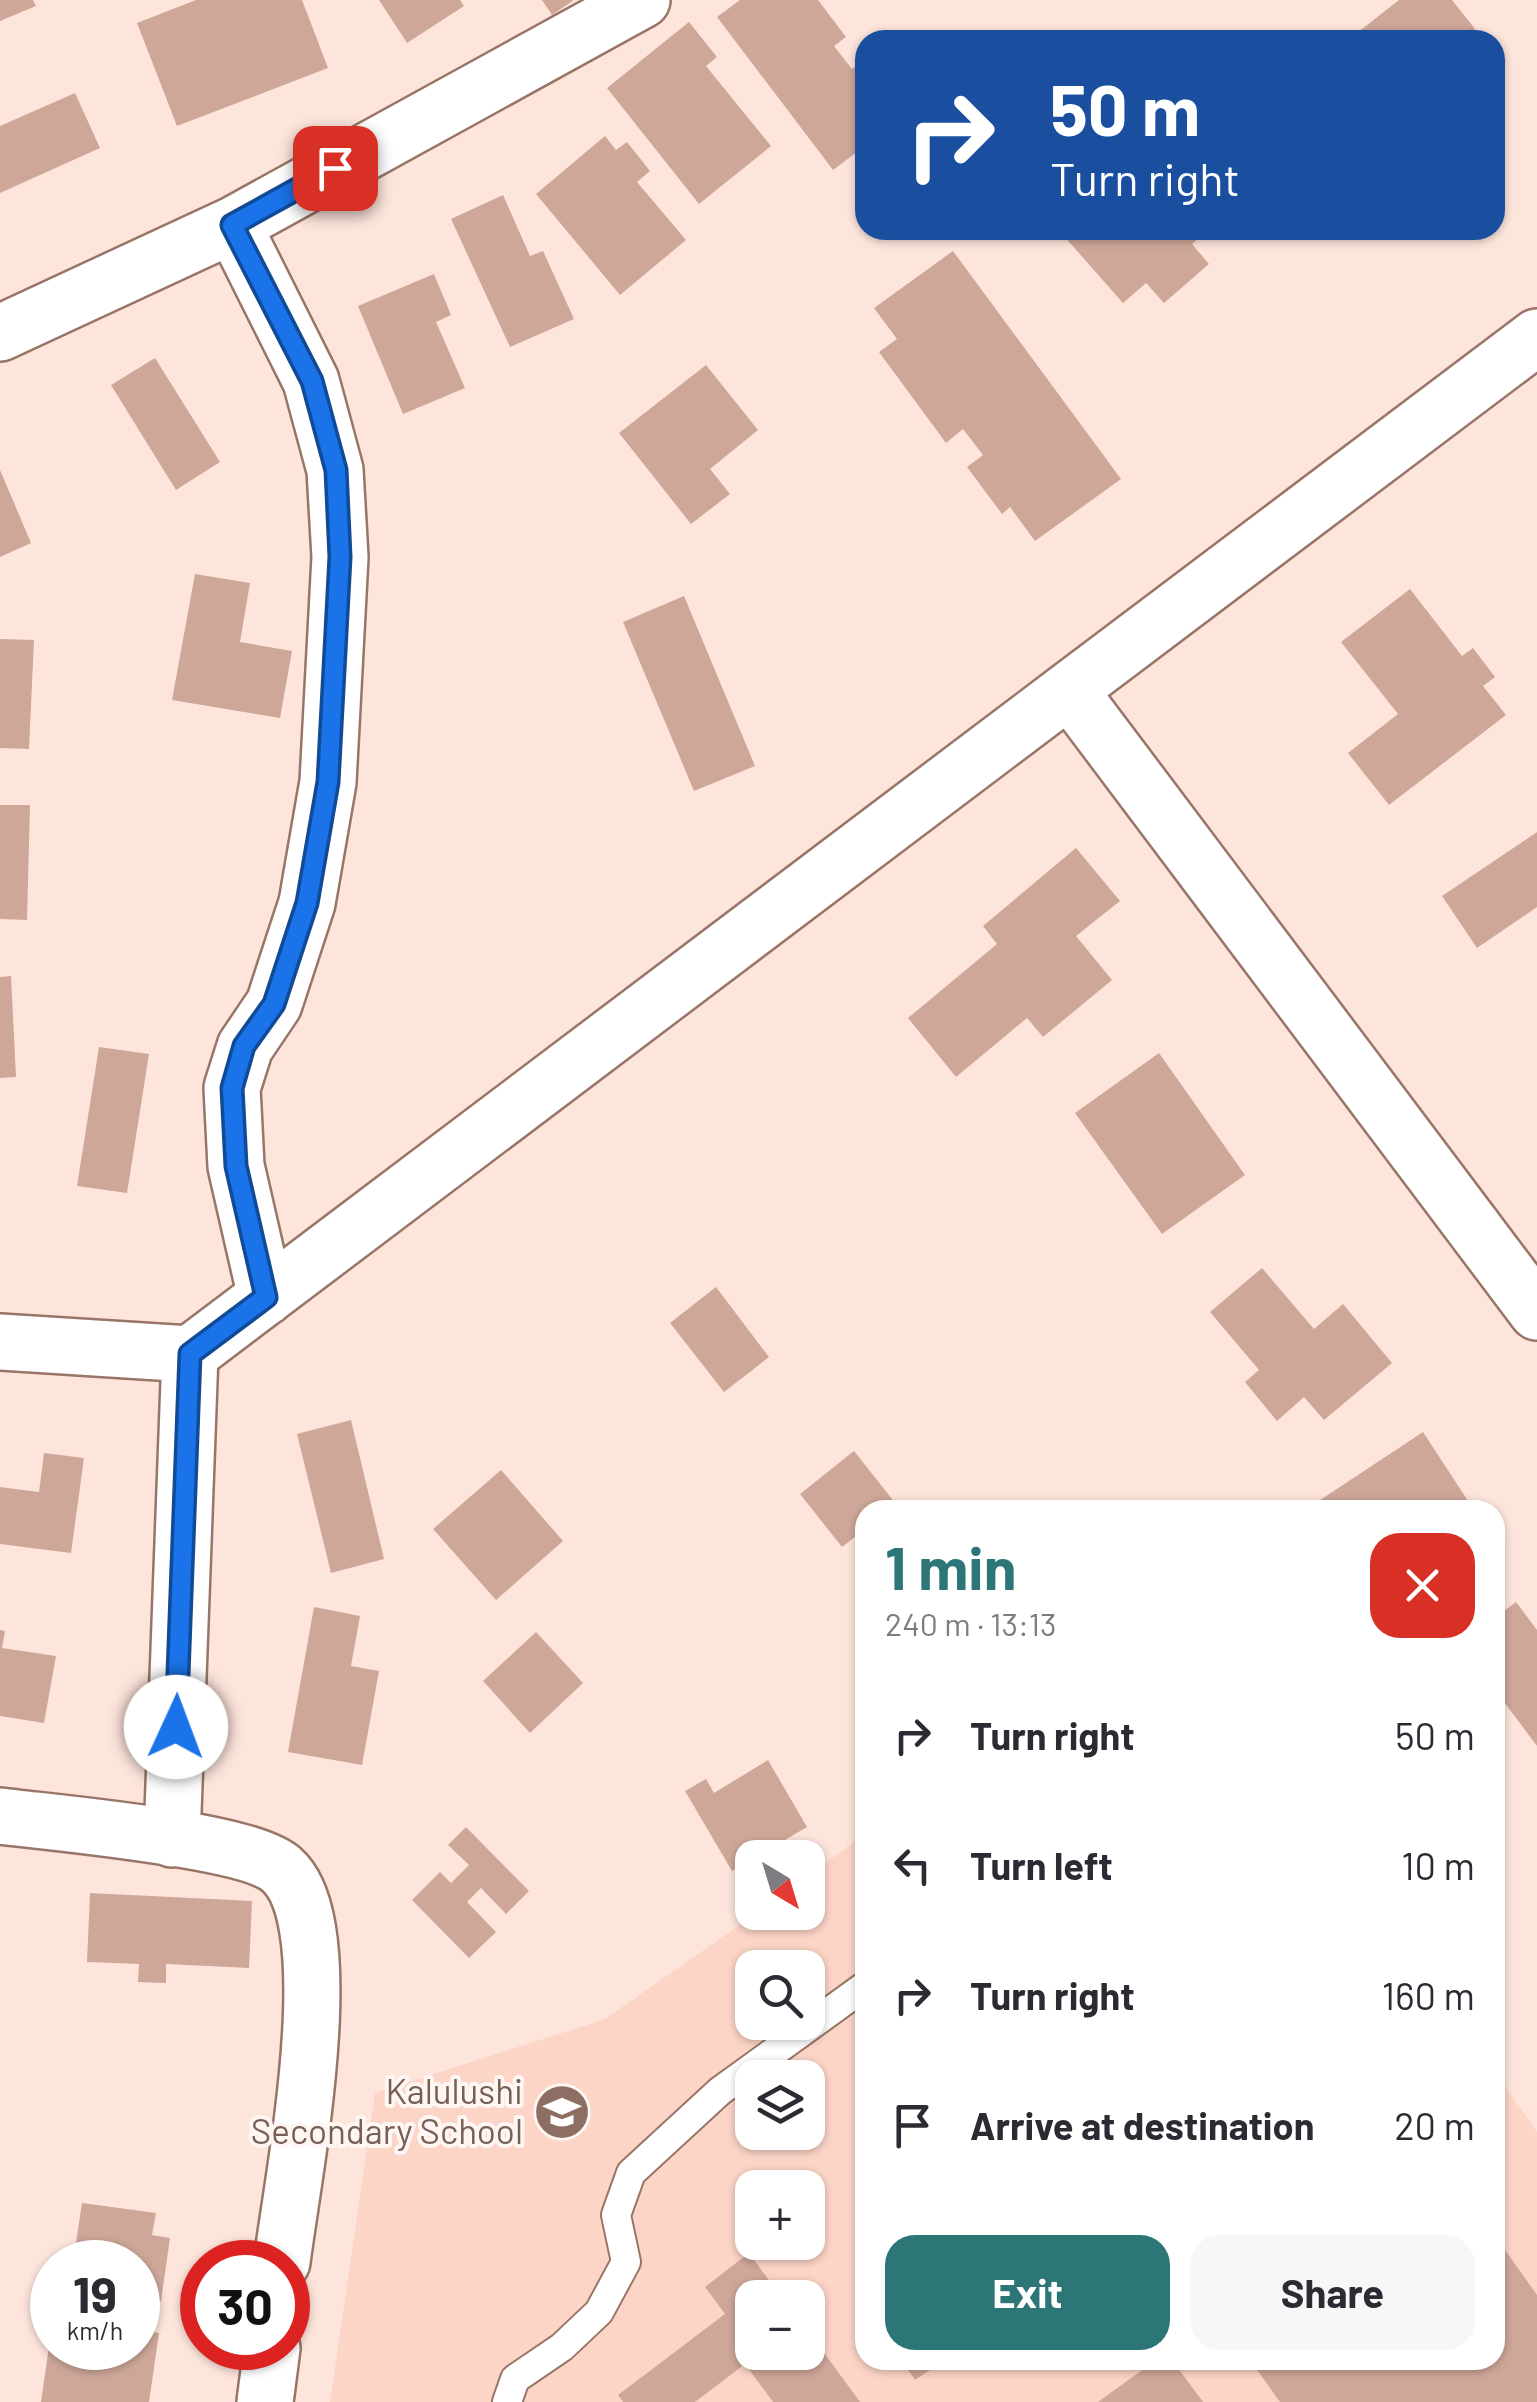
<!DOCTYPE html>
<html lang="en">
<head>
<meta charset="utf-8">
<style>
  :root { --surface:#fff; --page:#f7f7f7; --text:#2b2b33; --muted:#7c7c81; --accent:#2c7678 }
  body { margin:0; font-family:Barlow,sans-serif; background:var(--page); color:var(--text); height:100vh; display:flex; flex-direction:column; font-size:38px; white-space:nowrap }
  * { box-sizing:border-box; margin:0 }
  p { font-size:32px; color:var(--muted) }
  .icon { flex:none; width:55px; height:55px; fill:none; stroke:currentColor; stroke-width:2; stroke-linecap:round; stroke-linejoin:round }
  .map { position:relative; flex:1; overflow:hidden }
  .drawer { position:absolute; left:855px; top:1500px; width:650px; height:870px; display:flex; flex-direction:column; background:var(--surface); border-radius:30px; box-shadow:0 2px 8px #0004 }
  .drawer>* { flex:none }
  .guide { position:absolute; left:855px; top:30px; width:650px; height:210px; border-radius:30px; box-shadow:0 2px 8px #0004; background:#1a4fa0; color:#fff; overflow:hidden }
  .needle { width:65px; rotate:142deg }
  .tools { position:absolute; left:735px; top:1840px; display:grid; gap:20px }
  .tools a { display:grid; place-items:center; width:90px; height:90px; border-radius:20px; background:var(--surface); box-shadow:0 2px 8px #0004; font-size:50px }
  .speed { position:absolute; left:30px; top:2240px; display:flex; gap:20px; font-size:50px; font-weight:700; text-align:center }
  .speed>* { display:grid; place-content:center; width:130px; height:130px; border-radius:50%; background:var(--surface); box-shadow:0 2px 8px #0004; line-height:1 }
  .speed small { font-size:25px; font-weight:400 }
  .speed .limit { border:15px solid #d22; background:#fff; color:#111 }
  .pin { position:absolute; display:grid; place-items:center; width:85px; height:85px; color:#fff; margin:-42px; border-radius:20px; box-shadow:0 5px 15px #0006 }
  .me { position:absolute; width:110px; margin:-55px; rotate:2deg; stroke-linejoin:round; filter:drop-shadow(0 0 8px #0008) }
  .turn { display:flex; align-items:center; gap:35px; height:210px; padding:0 30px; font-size:45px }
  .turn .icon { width:130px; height:130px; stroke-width:2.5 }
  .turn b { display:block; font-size:70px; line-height:85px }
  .round { display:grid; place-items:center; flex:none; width:105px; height:105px; border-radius:30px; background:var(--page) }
  .head { display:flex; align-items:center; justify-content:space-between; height:170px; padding:0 30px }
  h1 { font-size:60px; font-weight:700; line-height:75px; color:var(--accent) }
  .action { display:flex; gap:20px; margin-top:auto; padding:20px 30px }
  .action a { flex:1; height:115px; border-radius:30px; background:var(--accent); color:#fff; font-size:40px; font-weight:700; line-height:115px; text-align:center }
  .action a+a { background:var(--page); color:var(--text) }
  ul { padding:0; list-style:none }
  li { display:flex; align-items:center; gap:30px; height:130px; padding:0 30px }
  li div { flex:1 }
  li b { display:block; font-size:38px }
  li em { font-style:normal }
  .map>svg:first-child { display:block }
  .built { fill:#fcd5c7; fill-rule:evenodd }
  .building { fill:#cea799 }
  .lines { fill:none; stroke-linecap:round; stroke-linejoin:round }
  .service-casing { stroke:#997567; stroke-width:32 }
  .minor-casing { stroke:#997567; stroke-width:60 }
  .service { stroke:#fff; stroke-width:28 }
  .minor { stroke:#fff; stroke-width:55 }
  .route-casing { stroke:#114b97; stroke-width:25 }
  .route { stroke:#1a73e8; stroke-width:18 }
  .labels { text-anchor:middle; stroke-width:8; stroke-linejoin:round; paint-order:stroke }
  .education-label { font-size:35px; fill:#785e54; stroke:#fef6f3; text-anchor:end }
</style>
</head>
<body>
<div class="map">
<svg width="1537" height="2402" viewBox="0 0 1537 2402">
  <rect width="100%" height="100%" fill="#fee5dc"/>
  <path class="built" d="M865 1834V2360H1495V2072L1537 2132V2402H330L375 2093 605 2019 757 1913 808 1912V1876ZM752 1968H808V2022H752ZM752 2078H808V2132H752ZM752 2188H808V2242H752ZM752 2298H808V2352H752Z"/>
  <path class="building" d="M0 0H33L36 6 0 21Z
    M196 0H302L328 68 177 126 137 23Z
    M379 0H460L464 6 407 43Z
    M542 0H574L552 15Z
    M740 0H818L846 37 834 46 852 69 865 60V146L833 170 717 17Z
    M1399 0H1452L1475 29 1461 40H1348Z
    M689 22 717 57 706 66 771 146 699 204 607 88Z
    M75 93 100 148 0 193V126Z
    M605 136 616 150 627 142 650 171 637 182 686 240 620 295 536 194Z
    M503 195 530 256 543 251 574 319 510 347 451 219Z
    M1069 230H1208L1192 244 1209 264 1164 303 1146 283 1123 303 1063 235Z
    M953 251 1121 479 1035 541 1010 507 1002 514 967 467 983 455 963 429 946 443 879 352 897 339 874 308Z
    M434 274 451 315 436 322 465 388 403 414 358 306Z
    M155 358 220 462 176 490 111 385Z
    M706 365 758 430 710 469 730 494 691 524 619 433Z
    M0 470 31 543 0 557Z
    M195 574 250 583 240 642 292 651 280 718 172 700Z
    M1410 589 1462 656 1473 648 1495 677 1483 686 1506 715 1389 805 1348 753 1398 714 1341 642Z
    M684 596 755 766 694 791 623 622Z
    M0 639 34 640 29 749 0 748Z
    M0 805H30L27 920 0 919Z
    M1537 832V907L1477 948 1442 896Z
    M1076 848 1120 901 1076 936 1112 980 1043 1037 1027 1018 956 1077 908 1018 997 944 983 926Z
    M11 976 16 1077 0 1078V977Z
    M99 1047 149 1054 127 1193 77 1186Z
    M1159 1053 1245 1175 1162 1234 1075 1113Z
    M1262 1268 1314 1329 1343 1304 1392 1363 1324 1420 1304 1397 1277 1421 1245 1382 1259 1370 1210 1312Z
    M716 1287 769 1357 724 1392 670 1323Z
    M351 1420 384 1559 331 1573 297 1434Z
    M1423 1432 1474 1510H1305Z
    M854 1451 896 1504 889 1510H865V1529L842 1547 800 1494Z
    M44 1453 84 1458 71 1553 0 1544V1487L39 1492Z
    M501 1470 563 1541 496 1600 433 1529Z
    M1516 1602 1537 1630V1746L1495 1690V1618Z
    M314 1607 360 1616 351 1666 379 1671 362 1765 288 1752Z
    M0 1630 5 1631 2 1648 56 1656 44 1723 0 1716Z
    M536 1632 583 1683 530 1733 483 1681Z
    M768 1760 807 1827 732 1871 685 1791 706 1779 714 1793Z
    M466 1827 529 1891 506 1914 481 1888 467 1902 496 1932 469 1958 412 1900 440 1872 451 1883 469 1865 448 1845Z
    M90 1893 252 1901 249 1968 166 1964V1983L138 1982 139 1964 87 1962Z
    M82 2203 156 2213 152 2235 170 2238 161 2301 144 2300 140 2330 159 2333 149 2402H41L50 2339 52 2348H138V2262H73Z
    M1495 2236 1537 2295V2402H1280L1250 2360H1495Z
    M749 2253 782 2298H752V2352H808V2331L860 2402H773L745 2364 695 2402H623L618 2395 725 2314 705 2287Z
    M901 2360H945L915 2380Z
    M1156 2360H1172L1203 2402H1098Z"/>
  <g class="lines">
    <g class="service-casing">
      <path id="service" d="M507 2402 515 2379 562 2347 599 2312 626 2262 616 2215 631 2173 720 2091 865 1986"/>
    </g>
    <g class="minor-casing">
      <path id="minor" d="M233 225 311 381 335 470 340 557 328 782 307 903 274 1004 245 1047 232 1088 236 1166 266 1297
        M0 333 233 225 642 0
        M1537 337 1069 690 1537 1312
        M0 1342 190 1354 1069 690
        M0 1816C54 1823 248 1839 282 1870 344 1926 292 2180 282 2262
        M172 1839 190 1354
        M265 2402 272 2348"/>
    </g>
    <use href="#service" class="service"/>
    <use href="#minor" class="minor"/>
  </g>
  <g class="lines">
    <g class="route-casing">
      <path id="route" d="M176 1727 190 1354 266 1297 236 1166 232 1088 244 1046 274 1004 307 903 328 782 340 557 336 470 312 381 232 225 335 168"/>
    </g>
    <use href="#route" class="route"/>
  </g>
  <defs>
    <g id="school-disc" transform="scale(2.875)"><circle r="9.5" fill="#8d6e63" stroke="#fef6f3"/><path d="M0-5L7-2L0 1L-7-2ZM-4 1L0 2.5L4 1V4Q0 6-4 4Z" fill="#fff"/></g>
  </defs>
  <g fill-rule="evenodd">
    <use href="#school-disc" x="562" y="2112"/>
  </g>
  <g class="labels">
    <g class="education-label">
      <text x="523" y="2104">Kalulushi<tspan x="523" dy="40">Secondary School</tspan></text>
    </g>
  </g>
</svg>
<div class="tools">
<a><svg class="needle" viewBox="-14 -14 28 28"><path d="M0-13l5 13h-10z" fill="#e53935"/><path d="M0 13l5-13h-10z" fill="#7c7c81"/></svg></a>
<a><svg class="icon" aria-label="search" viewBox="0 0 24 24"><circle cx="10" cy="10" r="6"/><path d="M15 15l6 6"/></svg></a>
<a><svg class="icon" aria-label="layers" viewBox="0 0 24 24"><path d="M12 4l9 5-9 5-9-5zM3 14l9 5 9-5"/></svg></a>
<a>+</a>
<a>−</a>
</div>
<div class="speed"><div>19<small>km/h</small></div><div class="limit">30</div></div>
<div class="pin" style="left:335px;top:168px;background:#d93025"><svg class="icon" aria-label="arrive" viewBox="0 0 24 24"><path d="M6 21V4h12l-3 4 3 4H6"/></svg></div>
<svg class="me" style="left:176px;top:1727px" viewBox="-20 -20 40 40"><circle r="19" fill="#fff"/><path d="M0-13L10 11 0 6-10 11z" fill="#1a73e8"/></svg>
<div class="guide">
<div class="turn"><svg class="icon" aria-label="right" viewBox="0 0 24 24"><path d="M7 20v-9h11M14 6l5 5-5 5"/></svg><div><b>50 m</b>Turn right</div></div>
</div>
<section class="drawer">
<div class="head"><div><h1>1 min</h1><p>240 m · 13:13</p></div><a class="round" style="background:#d93025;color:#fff"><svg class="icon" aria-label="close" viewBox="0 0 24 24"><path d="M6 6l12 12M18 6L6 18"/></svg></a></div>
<ul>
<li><svg class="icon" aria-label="right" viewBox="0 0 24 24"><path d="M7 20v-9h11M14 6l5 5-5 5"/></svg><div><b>Turn right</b></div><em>50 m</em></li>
<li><svg class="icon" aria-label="left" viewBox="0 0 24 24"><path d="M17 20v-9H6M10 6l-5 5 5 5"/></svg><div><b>Turn left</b></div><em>10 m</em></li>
<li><svg class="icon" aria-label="right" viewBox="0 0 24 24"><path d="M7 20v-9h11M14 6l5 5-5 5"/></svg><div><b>Turn right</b></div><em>160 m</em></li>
<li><svg class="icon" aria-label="arrive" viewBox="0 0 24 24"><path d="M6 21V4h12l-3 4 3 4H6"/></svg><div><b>Arrive at destination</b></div><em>20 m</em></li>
</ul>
<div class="action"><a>Exit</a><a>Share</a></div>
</section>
</div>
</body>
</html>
